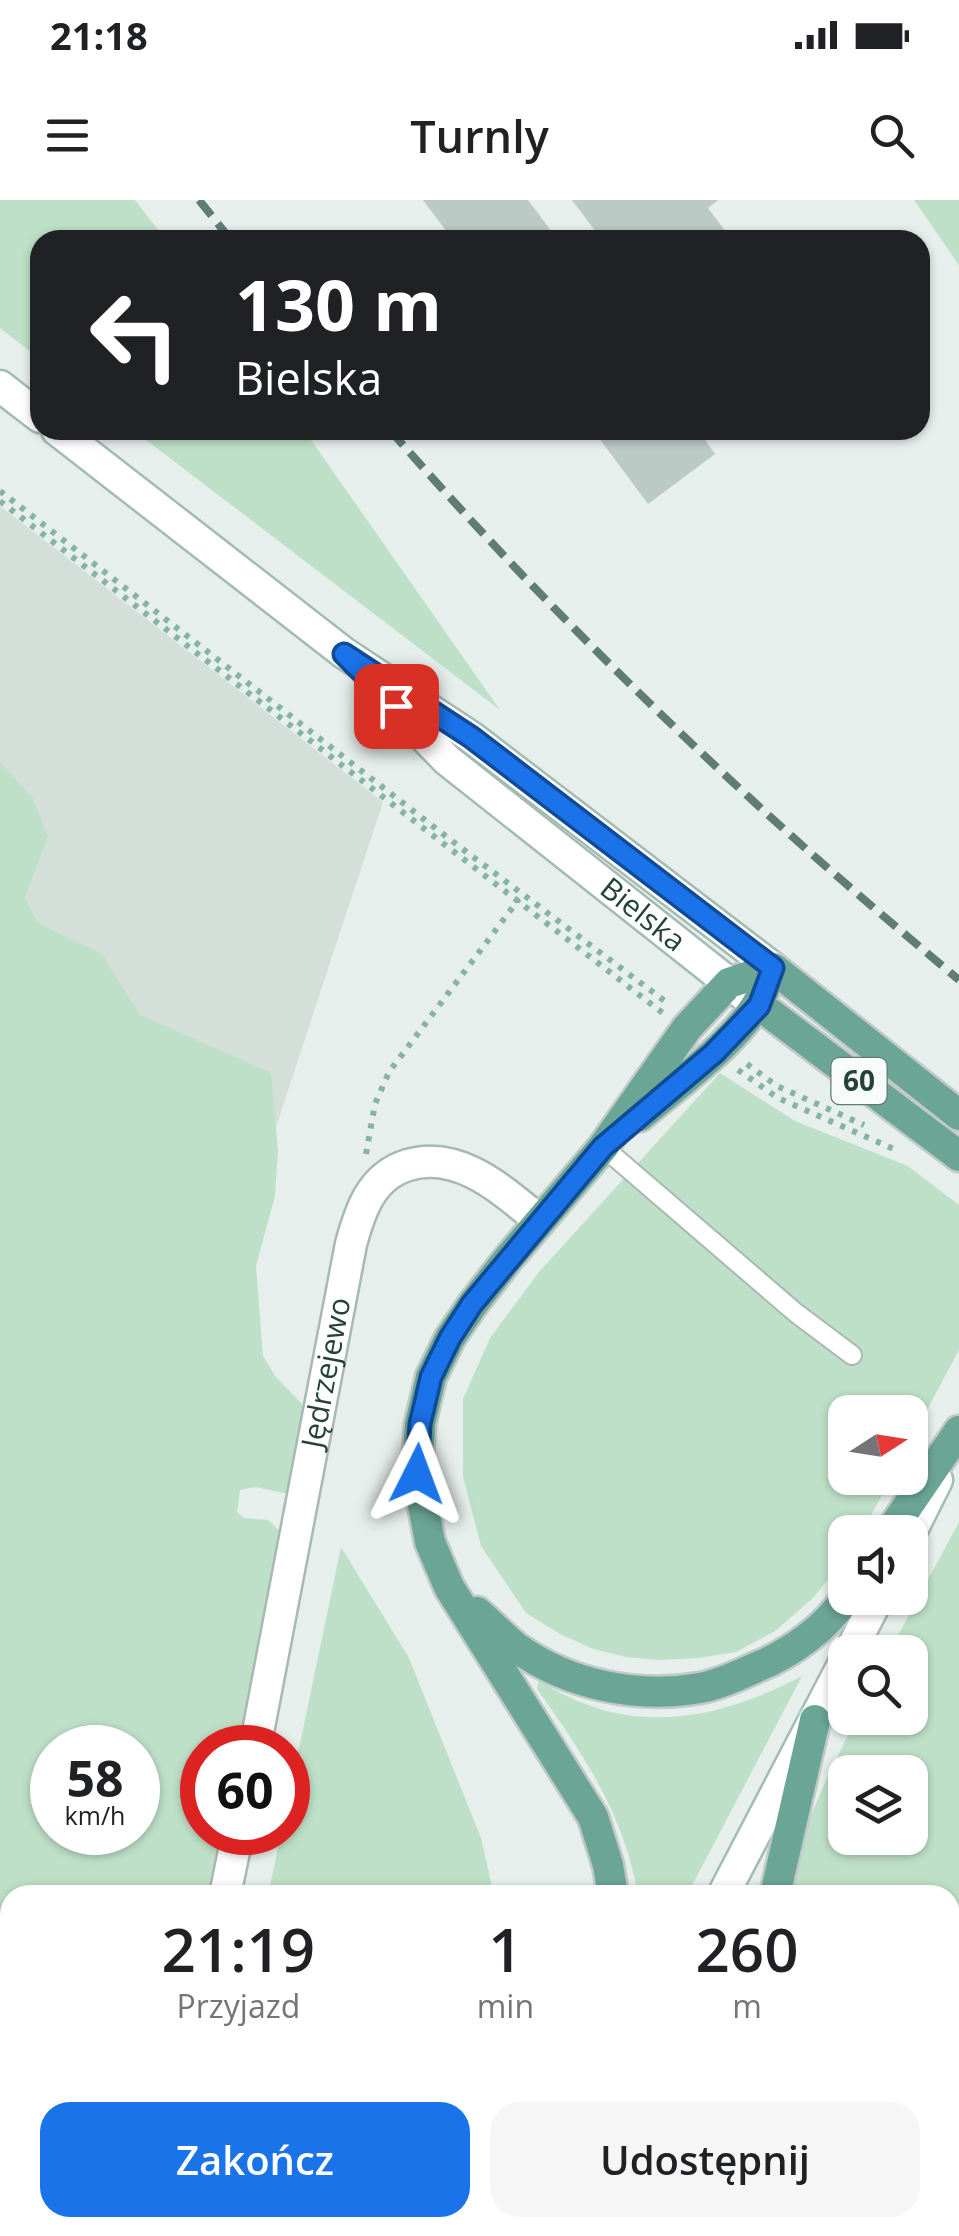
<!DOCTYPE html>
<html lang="pl">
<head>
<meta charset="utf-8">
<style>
  :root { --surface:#fff; --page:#f6f6f6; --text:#202124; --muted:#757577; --accent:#1a73e8 }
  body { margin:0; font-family:"Open Sans",sans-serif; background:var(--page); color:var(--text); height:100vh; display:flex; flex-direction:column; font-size:38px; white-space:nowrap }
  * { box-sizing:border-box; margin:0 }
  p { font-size:32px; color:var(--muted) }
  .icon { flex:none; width:55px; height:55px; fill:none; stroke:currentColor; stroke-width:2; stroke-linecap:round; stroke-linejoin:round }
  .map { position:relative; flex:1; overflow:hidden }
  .panel { position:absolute; left:0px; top:1685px; width:960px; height:352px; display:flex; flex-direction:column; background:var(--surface); border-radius:30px 30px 0 0; box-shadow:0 2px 8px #0004 }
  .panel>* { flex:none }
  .top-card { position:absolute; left:30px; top:30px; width:900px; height:210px; border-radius:30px; box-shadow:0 2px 8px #0004; background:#202124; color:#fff; overflow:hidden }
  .needle { width:65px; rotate:78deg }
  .fabs { position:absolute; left:828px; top:1195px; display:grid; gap:20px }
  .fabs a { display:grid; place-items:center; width:100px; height:100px; border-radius:20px; background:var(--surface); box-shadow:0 2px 8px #0004; font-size:50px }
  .speed { position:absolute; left:30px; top:1525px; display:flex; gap:20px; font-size:50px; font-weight:700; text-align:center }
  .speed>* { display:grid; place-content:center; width:130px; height:130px; border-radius:50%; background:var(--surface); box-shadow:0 2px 8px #0004; line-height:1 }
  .speed small { font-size:25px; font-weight:400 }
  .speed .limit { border:15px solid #d22; background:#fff; color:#111 }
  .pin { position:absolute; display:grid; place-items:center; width:85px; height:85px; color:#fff; margin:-42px; border-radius:20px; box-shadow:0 5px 15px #0006 }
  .me { position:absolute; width:110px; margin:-55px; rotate:3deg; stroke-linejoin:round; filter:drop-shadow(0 0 8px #0008) }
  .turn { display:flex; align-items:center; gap:35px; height:210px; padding:0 40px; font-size:45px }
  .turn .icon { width:130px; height:130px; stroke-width:2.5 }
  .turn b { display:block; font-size:70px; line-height:85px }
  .eta { display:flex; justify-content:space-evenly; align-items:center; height:170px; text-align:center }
  .eta b { font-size:60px; font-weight:600; line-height:70px }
  .action { display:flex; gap:20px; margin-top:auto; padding:20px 40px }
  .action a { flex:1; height:115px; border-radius:30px; background:var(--accent); color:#fff; font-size:40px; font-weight:600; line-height:115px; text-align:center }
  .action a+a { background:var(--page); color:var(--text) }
  .status { display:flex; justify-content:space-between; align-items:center; height:70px; padding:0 50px; background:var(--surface); direction:ltr }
  .status svg { height:28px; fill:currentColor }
  header { display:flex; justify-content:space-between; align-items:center; height:130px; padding:0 40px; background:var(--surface); font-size:45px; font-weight:600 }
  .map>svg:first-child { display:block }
  .built { fill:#d4dfda }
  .green { fill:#bfe0c8; fill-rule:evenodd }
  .building { fill:#bbcac4 }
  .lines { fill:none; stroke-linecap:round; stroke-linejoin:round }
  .service-casing { stroke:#a8b8b2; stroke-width:22 }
  .minor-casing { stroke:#a8b8b2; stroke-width:35 }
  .secondary-casing { stroke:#a4bbb3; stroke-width:35 }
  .primary-casing { stroke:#c2cac8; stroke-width:35 }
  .path { stroke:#86b3a5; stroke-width:6; stroke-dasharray:5 8; stroke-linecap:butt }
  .service { stroke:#fff; stroke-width:18 }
  .minor { stroke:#fff; stroke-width:30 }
  .secondary { stroke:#fff; stroke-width:30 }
  .primary { stroke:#6aa596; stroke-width:30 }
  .rail { stroke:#5f7d75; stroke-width:8; stroke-dasharray:20 10; stroke-linecap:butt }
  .route-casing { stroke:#114b97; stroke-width:25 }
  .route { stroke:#1a73e8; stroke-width:18 }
  .labels { text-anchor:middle; stroke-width:9; stroke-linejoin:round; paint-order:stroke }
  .shield { fill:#f7fbf9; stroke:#637a73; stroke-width:2.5 }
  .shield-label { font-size:28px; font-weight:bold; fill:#24423a }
  .street-label { font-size:30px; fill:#24423a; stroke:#f7fbf9 }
</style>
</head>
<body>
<div class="status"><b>21:18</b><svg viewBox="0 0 49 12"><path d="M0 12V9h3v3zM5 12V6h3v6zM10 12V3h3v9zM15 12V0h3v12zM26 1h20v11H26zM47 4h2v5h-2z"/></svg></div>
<header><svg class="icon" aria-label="menu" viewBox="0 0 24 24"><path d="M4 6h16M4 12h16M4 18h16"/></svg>Turnly<svg class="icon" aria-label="search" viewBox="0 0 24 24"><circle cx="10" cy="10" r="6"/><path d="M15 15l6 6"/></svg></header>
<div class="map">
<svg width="959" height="2036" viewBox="0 0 959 2036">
  <rect width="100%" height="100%" fill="#e6efeb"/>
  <path class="built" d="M0 306 383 602 276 927 0 1383Z"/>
  <path class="green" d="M0 0H135L166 40H40V159L0 128Z
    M914 0H959V65Z
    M133 230H304L500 510Z
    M0 562 32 597 48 636 25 698 38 723 102 754 140 815 271 873 278 950 275 996 256 1066 263 1156 275 1176 306 1208 289 1294 255 1287 240 1290 237 1312 244 1318 268 1320 281 1332 240 1547 202 1548V1632L223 1633 211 1695H10V2028H145L143 2036H0ZM52 1548H138V1632H52Z
    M720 873 795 921 908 966 959 1005V1150L910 1242V1212H845V1278H891L862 1332H845V1358L813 1398 775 1431 736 1452 699 1458 659 1460 626 1457 593 1449 560 1434 526 1413 481 1346 463 1277V1199L490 1138 539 1072Z
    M959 1322V1935L950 1930V1695H791C795 1635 831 1572 856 1518H910V1452H889ZM845 1572H910V1638H845Z
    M341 1347 409 1458 481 1638 494 1695H268L281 1633 288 1632V1601Z
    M802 1476 687 1695H638C624 1614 584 1555 537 1489L539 1480C626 1538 715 1522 802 1476Z
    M198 2028H447L442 2036H196Z"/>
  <path class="building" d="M423 0H528L558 40H453Z
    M572 0H718L708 8 732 40H629L623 32 613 40H602Z
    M593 230H698L715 254 648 304Z"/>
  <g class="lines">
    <g class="service-casing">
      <path id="service" d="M603 947 796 1113 852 1155"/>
    </g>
    <g class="minor-casing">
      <g id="minor">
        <path id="s1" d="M255 1548 351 1044C360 1011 371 976 408 965 459 950 502 990 540 1021"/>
        <path d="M225 1695 238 1632"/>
        <path d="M157 2036 159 2028"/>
      </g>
    </g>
    <g class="secondary-casing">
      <g id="secondary">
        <path d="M0 186 40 217"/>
        <path d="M57 230 344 453 471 537 773 768"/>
        <path id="s2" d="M384 495 447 560 748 798"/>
        <path d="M910 1334 937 1280"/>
        <path d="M850 1452 878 1398"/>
        <path d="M723 1695 845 1461"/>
      </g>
    </g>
    <g class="primary-casing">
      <path id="primary" d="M773 768 959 915
        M759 805 959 956
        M640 916C675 886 748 833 764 790
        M890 1332 959 1231
        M477 1412C490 1423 503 1437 517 1448 569 1485 637 1499 700 1488 719 1485 739 1475 757 1467 791 1453 826 1428 846 1398
        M613 1695 608 1665 593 1617 449 1387 430 1342 417 1274 420 1224 431 1177 450 1138 473 1104 508 1059 603 947 687 828 729 783 773 768
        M775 1695 815 1520
        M950 1947 959 1951
        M950 2007H959
        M546 2036 550 2028
        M689 2036 708 2028"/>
    </g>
    <path class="path" d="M0 291 452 641 670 805
      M0 301 664 814
      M747 864 777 886 864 925
      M738 870 778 898 896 950
      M366 954 375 904 389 872 519 699"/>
    <use href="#service" class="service"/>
    <use href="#minor" class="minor"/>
    <use href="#secondary" class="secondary"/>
    <use href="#primary" class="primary"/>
    <path class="rail" d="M199 0 231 40
      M390 230C503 360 625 483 752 600 819 662 889 721 959 780"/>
  </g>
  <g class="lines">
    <g class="route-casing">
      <path id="route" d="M396 506 344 454 471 537 773 768 759 806 714 853 603 947 472 1104 450 1138 431 1177 420 1224 417 1274"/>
    </g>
    <use href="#route" class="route"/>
  </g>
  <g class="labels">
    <rect class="shield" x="831.5" y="858" width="55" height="46" rx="8"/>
    <g class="shield-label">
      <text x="859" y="891">60</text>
    </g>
    <g class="street-label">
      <text dy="10" stroke="none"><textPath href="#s2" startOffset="340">Bielska</textPath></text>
      <text dy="10" stroke="none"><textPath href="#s1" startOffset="382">Jędrzejewo</textPath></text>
    </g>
  </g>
</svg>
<div class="fabs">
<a><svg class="needle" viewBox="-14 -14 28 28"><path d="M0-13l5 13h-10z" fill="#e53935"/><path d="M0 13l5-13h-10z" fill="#757577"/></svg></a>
<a><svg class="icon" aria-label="sound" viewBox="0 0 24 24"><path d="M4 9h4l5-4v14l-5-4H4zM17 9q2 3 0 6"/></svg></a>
<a><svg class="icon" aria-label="search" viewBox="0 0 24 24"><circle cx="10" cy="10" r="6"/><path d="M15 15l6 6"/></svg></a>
<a><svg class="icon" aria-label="layers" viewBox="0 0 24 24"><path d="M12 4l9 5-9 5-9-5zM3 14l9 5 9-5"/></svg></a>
</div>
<div class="speed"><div>58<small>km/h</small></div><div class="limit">60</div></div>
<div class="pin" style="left:396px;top:506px;background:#d93025"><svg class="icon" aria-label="arrive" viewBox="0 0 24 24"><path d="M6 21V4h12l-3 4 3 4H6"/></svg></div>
<svg class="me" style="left:417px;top:1274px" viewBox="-20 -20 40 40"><path d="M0-17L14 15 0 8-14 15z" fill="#1a73e8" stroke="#fff" stroke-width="4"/></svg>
<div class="top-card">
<div class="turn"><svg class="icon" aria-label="left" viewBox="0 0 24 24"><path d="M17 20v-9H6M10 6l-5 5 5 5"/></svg><div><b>130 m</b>Bielska</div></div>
</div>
<section class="panel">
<div class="eta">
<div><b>21:19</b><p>Przyjazd</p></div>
<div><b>1</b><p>min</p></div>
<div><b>260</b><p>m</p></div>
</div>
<div class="action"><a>Zakończ</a><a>Udostępnij</a></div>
</section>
</div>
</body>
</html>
